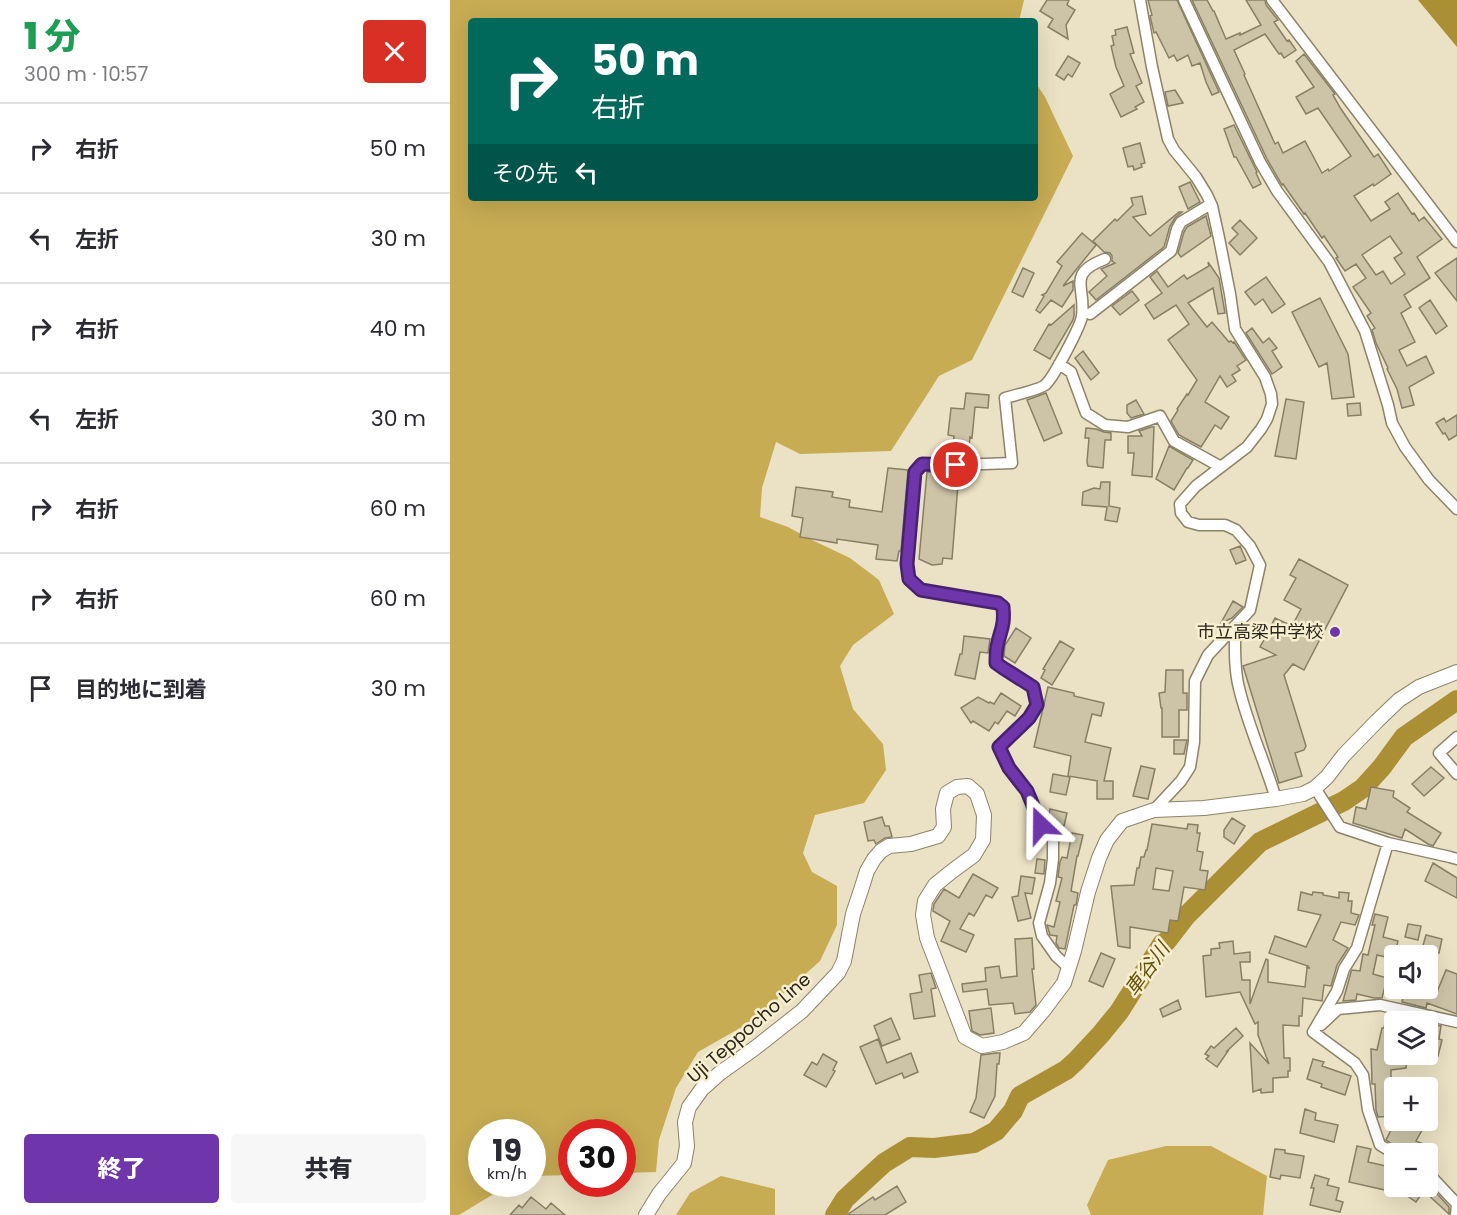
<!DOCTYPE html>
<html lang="ja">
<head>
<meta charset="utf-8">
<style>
  :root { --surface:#fff; --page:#f7f7f7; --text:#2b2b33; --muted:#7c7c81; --line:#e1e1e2; --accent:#6f35ab }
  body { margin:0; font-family:Poppins,"Noto Sans JP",sans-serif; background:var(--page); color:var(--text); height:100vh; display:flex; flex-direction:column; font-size:22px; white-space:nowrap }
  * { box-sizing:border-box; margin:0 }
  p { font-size:20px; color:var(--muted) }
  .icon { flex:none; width:33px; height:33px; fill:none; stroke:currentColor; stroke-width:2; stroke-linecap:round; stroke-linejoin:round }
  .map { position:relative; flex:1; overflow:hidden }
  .side { display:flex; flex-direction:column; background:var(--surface); width:450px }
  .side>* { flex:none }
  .guide { position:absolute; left:18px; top:18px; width:570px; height:183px; border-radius:6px; box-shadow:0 6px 24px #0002; background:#00695c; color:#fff; overflow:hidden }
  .buttons { position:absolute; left:934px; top:945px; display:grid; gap:12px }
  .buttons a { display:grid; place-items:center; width:54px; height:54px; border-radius:6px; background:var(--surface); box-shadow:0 6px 24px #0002; font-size:30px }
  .speed { position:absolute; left:18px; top:1119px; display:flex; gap:12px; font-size:30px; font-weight:700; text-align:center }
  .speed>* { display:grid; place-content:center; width:78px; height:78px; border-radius:50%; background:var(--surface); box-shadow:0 6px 24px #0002; line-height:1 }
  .speed small { font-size:15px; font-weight:400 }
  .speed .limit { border:9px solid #d22; background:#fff; color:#111 }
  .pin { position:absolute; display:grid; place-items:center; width:51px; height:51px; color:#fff; margin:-26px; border:3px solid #fff; border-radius:50%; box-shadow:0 2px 6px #0007 }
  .me { position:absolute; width:66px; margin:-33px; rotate:337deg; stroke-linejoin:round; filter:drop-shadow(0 0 4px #0008) }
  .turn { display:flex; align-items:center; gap:21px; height:126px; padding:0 24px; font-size:27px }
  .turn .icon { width:78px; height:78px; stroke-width:2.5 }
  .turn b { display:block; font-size:42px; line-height:51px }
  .then { display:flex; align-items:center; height:57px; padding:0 24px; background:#0003; gap:12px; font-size:22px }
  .round { display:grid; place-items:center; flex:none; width:63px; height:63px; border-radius:6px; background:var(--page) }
  .summary { display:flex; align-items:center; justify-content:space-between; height:102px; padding:0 24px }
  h1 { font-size:36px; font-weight:800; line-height:45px; color:#1e9e55 }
  .primary-button { display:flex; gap:12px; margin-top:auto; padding:12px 24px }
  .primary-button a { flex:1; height:69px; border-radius:6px; background:var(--accent); color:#fff; font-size:24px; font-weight:800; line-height:69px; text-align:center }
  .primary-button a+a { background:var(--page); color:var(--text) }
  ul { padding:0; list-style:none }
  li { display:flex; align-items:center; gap:18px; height:90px; padding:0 24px; border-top:2px solid var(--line) }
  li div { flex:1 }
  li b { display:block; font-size:22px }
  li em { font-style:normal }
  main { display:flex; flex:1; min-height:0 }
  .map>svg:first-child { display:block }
  .forest { fill:#c7ac53 }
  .water { fill:#aa8f35 }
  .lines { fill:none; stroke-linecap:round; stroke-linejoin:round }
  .river { stroke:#aa8f35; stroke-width:20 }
  .building { fill:#cdc4a8; stroke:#877f65; stroke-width:1.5; fill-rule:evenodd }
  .street-casing { stroke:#8c8369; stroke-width:13 }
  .secondary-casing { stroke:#8c8369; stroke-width:16 }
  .street { stroke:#fff; stroke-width:10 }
  .secondary { stroke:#fff; stroke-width:14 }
  .route-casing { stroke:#48226f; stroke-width:15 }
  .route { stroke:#6f35ab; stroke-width:10 }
  .poi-dot { fill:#6f35ab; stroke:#f8efd1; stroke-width:2 }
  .labels { text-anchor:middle; stroke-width:5; stroke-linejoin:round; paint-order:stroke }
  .poi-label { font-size:18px; fill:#2b271c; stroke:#f8efd1; text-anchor:end }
  .street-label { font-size:18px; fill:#2b271c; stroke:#f8efd1 }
  .water-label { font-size:20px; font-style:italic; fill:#635009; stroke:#f8efd1 }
</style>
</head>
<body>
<main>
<section class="side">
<div class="summary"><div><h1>1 分</h1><p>300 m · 10:57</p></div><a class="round" style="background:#d93025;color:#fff"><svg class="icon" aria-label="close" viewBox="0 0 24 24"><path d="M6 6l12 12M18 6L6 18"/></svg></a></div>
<ul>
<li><svg class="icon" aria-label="right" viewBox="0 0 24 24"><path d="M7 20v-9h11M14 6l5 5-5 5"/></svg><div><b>右折</b></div><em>50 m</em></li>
<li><svg class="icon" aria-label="left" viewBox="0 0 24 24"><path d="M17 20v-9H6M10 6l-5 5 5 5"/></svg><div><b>左折</b></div><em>30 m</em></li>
<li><svg class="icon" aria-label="right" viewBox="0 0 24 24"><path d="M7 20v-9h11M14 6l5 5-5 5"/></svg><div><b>右折</b></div><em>40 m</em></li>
<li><svg class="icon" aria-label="left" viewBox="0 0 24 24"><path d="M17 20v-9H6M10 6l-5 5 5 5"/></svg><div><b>左折</b></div><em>30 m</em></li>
<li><svg class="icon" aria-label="right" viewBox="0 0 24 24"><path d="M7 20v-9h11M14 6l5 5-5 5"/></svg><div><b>右折</b></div><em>60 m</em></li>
<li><svg class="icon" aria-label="right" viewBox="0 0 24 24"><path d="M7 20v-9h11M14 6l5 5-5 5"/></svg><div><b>右折</b></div><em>60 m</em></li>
<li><svg class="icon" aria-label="arrive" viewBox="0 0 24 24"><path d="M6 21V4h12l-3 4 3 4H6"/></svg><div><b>目的地に到着</b></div><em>30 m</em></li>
</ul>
<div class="primary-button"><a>終了</a><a>共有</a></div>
</section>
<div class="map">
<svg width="1007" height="1215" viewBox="0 0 1007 1215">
  <rect width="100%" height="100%" fill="#ebe1c4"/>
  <path class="forest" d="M0 0H574L569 21H21V198H585V82L595 97 623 156 522 360 489 376 441 451 350 454 326 442 312 488 310 517 338 527 362 540 400 558 429 580 444 614 403 645 390 666 403 709 433 744 436 770 414 803 365 815 353 853 362 872 387 886V925L370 961 304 1020 248 1052 226 1088 209 1140 206 1172 173 1173 172 1132H122L121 1175 83 1176 82 1132H32V1184H60L9 1215H0Z
    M716 1146H761L817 1176 813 1215H641L637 1205 658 1160Z
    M271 1176 325 1189V1215H226L240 1193Z"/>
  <path class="water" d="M968 0H1007V47Z"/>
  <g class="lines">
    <path class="river" d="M385 1215 395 1199 434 1163 460 1147 484 1148 524 1143 546 1131 563 1111 570 1096 616 1070 626 1061 651 1034 669 1012 712 944 716 942 736 916 810 842 894 801 913 788 932 767 954 737 1007 700"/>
  </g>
  <path class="building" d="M597 0H619L617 5 625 10 616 25 618 39 598 27 603 19 590 11Z
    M698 0H727L769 92 762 95 756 82 750 63 742 66 738 55 727 61 724 55 719 58 706 32 704 33 700 16 702 15Z
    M742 0H757L763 11H764L776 39 790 33V35L811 25 796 0H815L816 5 828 20 824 22 837 41 839 40 846 50 834 58 831 53 829 54 815 34 784 50 795 74 794 75 825 144 828 142 833 153 855 141 872 173 878 169 879 171 901 156 868 108 856 114 846 97 864 87 846 61 854 54 885 94 883 95 891 109 924 157 928 154 941 174 924 186 923 184 904 196 921 221 940 209 935 202 948 193 962 214 964 213 969 221 974 217 992 239 967 257 980 278 954 295 961 307 951 313 965 342 949 350 957 366 976 356 984 373 959 387 964 405 952 408 947 389 937 369 938 368 926 343 922 330 925 328 917 316 921 313 903 287 916 278 906 264 895 271 886 258 888 257 874 236 872 238 855 213 854 214 833 184 832 185 817 159ZM940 236 952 253 944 258 955 274 941 284 933 271 926 275 912 255Z
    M677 27 684 53 680 54 692 83 686 86 694 102 685 107 687 109 671 117 660 94 674 86 666 67 661 46 664 45 662 36 666 35 665 30Z
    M618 56 630 63 622 77 618 74 614 80 606 75Z
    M725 90 733 103 718 106 715 92Z
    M784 125 807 172 806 173 811 184 803 188 786 157H784L774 129Z
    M690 143 695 163 691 164 692 167 684 170 683 166 678 167 673 148Z
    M740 182 750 202 738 209 729 187Z
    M692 196 696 214 683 217 700 236 729 212H732L725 218 720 226 714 247 646 300 639 292 657 276 651 269 665 263 662 261V256L660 253 654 252 643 241 665 219 667 221 683 205 681 198Z
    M756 216 761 236 731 257 728 253 734 232 737 227Z
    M790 220 807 238 790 255 779 243 788 234 782 228Z
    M632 233 646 245 613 286 623 281V290L612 307 601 300 590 313 586 310 594 296 592 295 596 293 612 266 607 262Z
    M1007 258V301L985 273Z
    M758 262 769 278 775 313 768 314 763 288 738 303 757 327 762 322 779 342 781 341 783 343 784 342 796 360 787 366 790 370 782 375 786 381 777 387 770 376 755 402 779 417 771 429 765 425 751 447 729 435 721 421 728 410 727 409 737 394 738 395 747 380 718 340 739 324 726 305 704 319 695 305 712 293 700 277 707 271 718 287 734 275 737 279 759 266Z
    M573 268 584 273 573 297 562 292Z
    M816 277 835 304 822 313 813 299 805 305 795 292Z
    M682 291 689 300 670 315 662 306Z
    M870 298 898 354 904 397 882 399 877 363 869 367 842 312Z
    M980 300 997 326 986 334 969 308Z
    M624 305V316L623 320 600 359 584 350 599 324 601 325Z
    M802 328 813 343 819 338 827 348 822 351 832 367 822 374 796 333Z
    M633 351 649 373 641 380 625 358Z
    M516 393 539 395 538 408 525 407 522 438 520 437 518 457H502L504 436 498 435 501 408 514 409Z
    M596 393 612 433 594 441 577 400Z
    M836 399 854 402 846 459 825 456Z
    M686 400 694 414 681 418 677 413V405Z
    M910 403 911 415 898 416 897 404Z
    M1007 415V435L999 440 995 433 993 434 986 423 994 418 996 422Z
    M701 427H704L702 477 682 475 684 453H678V436H692L689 431Z
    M636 428 646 429 654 432 661 433V440H655L653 468 638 466 637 462 639 438H635Z
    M719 446 743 460 738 468H737L724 490 706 479Z
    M438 468 458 470 451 551H449L447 561 426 559 428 545 387 539V543L350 537 353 518 342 516 346 487 383 492 382 497 400 500 399 507 432 512Z
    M477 472H509L502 559 493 558 492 564 482 565 469 559Z
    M651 482H660L659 506 670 508 667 522 655 520 657 507 632 505 633 492 644 488 650 489Z
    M790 546 796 560 786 564 780 550Z
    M849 559 898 585 854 670 843 664 834 675 856 746 854 750 845 753 852 776 829 783 793 666 826 655 810 647 815 638 825 618 842 626 851 609 834 600 846 578 840 575Z
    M783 601 793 607 782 618 771 623Z
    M566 628 581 638 565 663 554 656 555 645Z
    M514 636 540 639 538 653 530 652 525 679 505 675 510 654H512Z
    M610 641 624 649 602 685 591 678 595 670 593 669Z
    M716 670H733V693H737V710H729V737H712V708H711L709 693 715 692Z
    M598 687 624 693V696L654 703 651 716 642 714 635 742 661 748 654 781H663V799H647V781H648L618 776 621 756 584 747Z
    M551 693 571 706 565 716 557 711 548 724 545 722 539 731 523 721 521 723 511 708 528 697 539 703 540 702 544 704Z
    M724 740H737L734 754H724Z
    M691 766 705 769 698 799 683 796Z
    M981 767 994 778 974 796 962 784Z
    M603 774 620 777 616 795 600 792Z
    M921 787 944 791 943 797 960 808 957 812 991 833 983 846 978 844 955 829 952 838 903 823 906 807 916 809Z
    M600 809 617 813 614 826 598 821Z
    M432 817 435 826H439L442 837 435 838 426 844 424 840 418 841 414 822Z
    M782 818 795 826 784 844 774 837V830Z
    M702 824 737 829 738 824 748 825 747 833H750L747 851 753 852 750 870 758 871 755 890 734 887 728 921 720 920 718 933 680 927V948L668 946 661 886 684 885 687 868H689L691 857H694L696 850H697ZM706 868 723 871 719 891 703 889Z
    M622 833 633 835 628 856H627L621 891 628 893 626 905H624L615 949 609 948 606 943 607 936 600 935 597 925 604 927 610 902 606 901 612 878 608 877 610 862 612 857 617 858Z
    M587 859 595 860 594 874 585 873Z
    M983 863 1007 878V898L975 881Z
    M523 874 548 888 542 898 536 895 524 916 519 913 510 929 524 935 516 952 491 941 500 921 483 911 484 904 494 889 509 898Z
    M571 876 585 878 582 894 575 893 581 918 568 921 562 897 568 896Z
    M851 892 862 895 863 892 873 893V895L889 898V892L899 893 898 901H902L901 913 909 915 905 925 891 922 883 940 898 948 887 965 881 986 874 985 872 1001 853 998 852 1016H849V1026L833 1025 834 1058H840V1071H838V1077L823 1078V1092L811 1093V1089L803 1092 800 1043 819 1064 808 1035V1022L805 1024 790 992 756 997 753 956 761 955V949L770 948 769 943 783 941 784 954 800 952V962H790L792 980H800V1004L816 959 818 960V982L855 987 857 968H860L857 967 858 966 819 953 825 936 856 947 871 915 848 910Z
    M925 914 938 917 933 937 948 941 944 959 927 955 923 974 937 978 932 998H924L907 994 906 1000 893 1001 901 972 902 970 910 971 913 954 918 955 925 925H922Z
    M958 924 971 926 968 940 955 937Z
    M976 935 992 939 989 953 972 949Z
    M582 938 584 969H582L586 1005 580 1012 565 1014 563 1003 539 1005 537 989 513 992 512 984 536 981 535 968 549 966 551 978 567 976 565 939Z
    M651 953 665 959 653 987 639 981Z
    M996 970 1007 974V1014L977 1003 976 1008 952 1002 955 988 987 992Z
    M481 973 486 988 481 989 485 1016 464 1019 460 994 472 992 469 975Z
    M728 1000 731 1009 713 1017 710 1009Z
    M541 1008 544 1033 530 1035 522 1031 519 1011Z
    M937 1014 945 1016V1057H957L956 1068 941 1070V1094H943L944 1116 928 1117 926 1110 925 1084H922V1082L921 1049 927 1050 932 1028H934Z
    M441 1018 450 1039 432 1046 424 1026Z
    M983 1025 991 1026 989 1039 992 1040 988 1056 978 1053V1039Z
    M786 1028 793 1036 777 1051H778L767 1067 756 1059 759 1056 755 1054 761 1046 764 1048Z
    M428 1039 437 1063 461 1053 468 1072 454 1078 452 1073 426 1084 410 1047Z
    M546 1053H550L549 1064H547L545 1096 534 1118 520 1112 526 1098 531 1055Z
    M373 1054 387 1062 383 1070 385 1071 376 1087 354 1075 362 1062 367 1065Z
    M863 1059 874 1062 872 1066 901 1076 895 1095 871 1087 872 1084 857 1079Z
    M855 1109 866 1113 865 1120 888 1125 884 1142 850 1133Z
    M946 1120H978L966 1141 973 1144 968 1154H957L936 1140Z
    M907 1146 921 1149 918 1162 945 1168V1186H977L966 1202 936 1181 935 1190 899 1182Z
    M825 1149 835 1150V1153L854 1156 850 1178 831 1175 830 1179 820 1177Z
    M865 1175 879 1179 877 1185 889 1188 886 1200 893 1202 890 1212 860 1205 864 1188H861Z
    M447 1186 456 1202 435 1215H397L423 1197 425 1200Z
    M981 1187 999 1207V1214L976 1193Z
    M81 1197 96 1209 101 1203 115 1215H60L69 1205 72 1208Z"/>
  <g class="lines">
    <g class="street-casing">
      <path id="street" d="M690 0 702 67 718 139 724 150 746 177 757 195 762 206 769 238 780 294 785 329 815 377 821 394 822 404 817 419 811 429 797 447 746 486 730 504 731 513 738 522 749 525H775L786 530 800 546 810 565 800 610 758 655 745 681 744 742 740 767 731 781 704 810
        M734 0 810 162 827 191 879 262 915 331 938 405 942 423 955 447 979 480 1007 509
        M822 0 1007 242
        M640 314 721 251 727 229 731 222 761 204
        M609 364 621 372 636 413 655 425 678 427 710 416 724 441 771 467
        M785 628C785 647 784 669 789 688 798 726 815 762 826 799
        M1007 737 989 753 1007 774
        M865 788 890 827 938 843 1000 857 1007 859
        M619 968 606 956 592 936 589 923 600 883 603 859V839L591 825 577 791 559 768 549 747 579 718 587 705 583 687 553 668 546 663C546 658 546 652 547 647 550 631 555 627 553 607L547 603 471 590 459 579 457 564 465 472 472 464 506 465 562 463 555 398C562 396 591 389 595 385 603 379 631 325 632 316 636 286 616 274 655 259
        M871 1025 888 1009 930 1005 1007 1022
        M863 1032 887 991 894 969 907 948 938 843
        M863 1032 905 1063 913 1075 918 1110 930 1145 945 1154
        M978 1173 1007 1204 1006 1215"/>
    </g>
    <g class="secondary-casing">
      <path id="secondary" d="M196 1215 209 1194 234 1163 237 1146 235 1122 239 1107 252 1089 270 1073 305 1048 352 1011 388 973 394 961 403 914 411 890 417 871 424 859 431 851 439 846 461 844 488 836 494 827 493 809 497 793 507 787 518 786 527 794 534 815 533 840 524 855 501 872 485 885 475 901 473 915 477 938 515 1037 532 1046 553 1042 574 1033 593 1011 614 983 624 951 638 892 649 858 657 840 672 821 704 810 754 808 826 799 853 794 865 788 877 777 894 755 927 721 949 700 969 687 1007 672"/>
    </g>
    <use href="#street" class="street"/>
    <use href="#secondary" class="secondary"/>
  </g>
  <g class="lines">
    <g class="route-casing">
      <path id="route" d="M506 465 472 464 465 472 457 564 459 579 471 590 548 603 553 607C555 627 550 630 547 647 546 652 546 658 546 663L553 668 583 687 587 705 579 718 549 747 559 768 577 791 591 825"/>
    </g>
    <use href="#route" class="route"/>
  </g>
  <circle class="poi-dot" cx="885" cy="632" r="6"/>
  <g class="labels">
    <g class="poi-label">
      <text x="873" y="638">市立高梁中学校</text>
    </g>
    <g class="street-label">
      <text transform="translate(299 1028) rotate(-41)" y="6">Uji Teppocho Line</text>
    </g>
    <g class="water-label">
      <text transform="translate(697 969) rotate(-54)" y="7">車谷川</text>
    </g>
  </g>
</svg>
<div class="buttons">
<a><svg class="icon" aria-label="sound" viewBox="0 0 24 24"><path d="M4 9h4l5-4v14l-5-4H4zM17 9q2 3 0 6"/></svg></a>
<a><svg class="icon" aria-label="layers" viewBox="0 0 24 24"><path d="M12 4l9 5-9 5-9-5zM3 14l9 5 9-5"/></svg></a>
<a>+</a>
<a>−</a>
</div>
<div class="speed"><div>19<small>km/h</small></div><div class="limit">30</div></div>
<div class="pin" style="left:506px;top:465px;background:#d93025"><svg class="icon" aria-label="arrive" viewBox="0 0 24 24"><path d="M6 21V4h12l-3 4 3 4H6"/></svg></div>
<svg class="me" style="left:591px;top:825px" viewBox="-20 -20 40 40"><path d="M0-17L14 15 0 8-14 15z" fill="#6f35ab" stroke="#fff" stroke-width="4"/></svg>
<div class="guide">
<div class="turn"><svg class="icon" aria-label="right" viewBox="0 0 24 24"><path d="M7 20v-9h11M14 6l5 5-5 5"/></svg><div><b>50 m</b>右折</div></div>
<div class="then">その先<svg class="icon" aria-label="left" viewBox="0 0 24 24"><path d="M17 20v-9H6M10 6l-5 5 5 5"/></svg></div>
</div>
</div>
</main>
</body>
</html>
